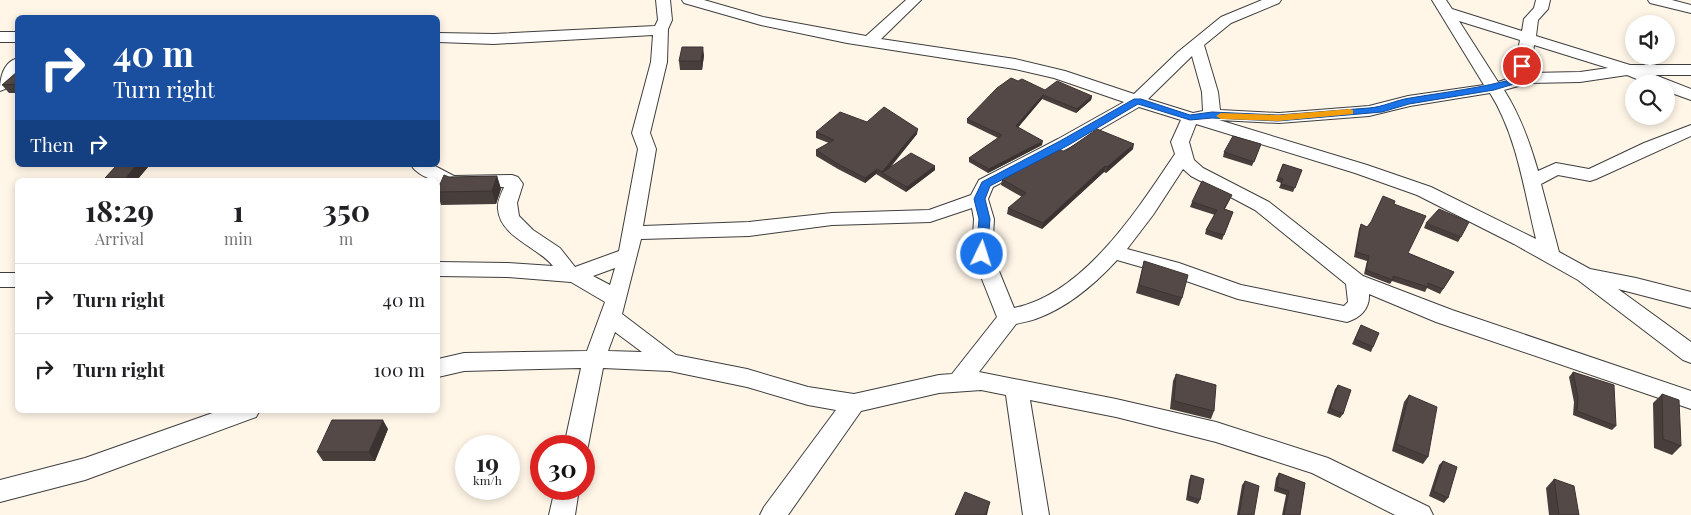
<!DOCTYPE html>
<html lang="en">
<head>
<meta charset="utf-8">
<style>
  :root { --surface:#fff; --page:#f2f2f2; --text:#202124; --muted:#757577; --line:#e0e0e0 }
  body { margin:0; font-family:"Playfair Display",serif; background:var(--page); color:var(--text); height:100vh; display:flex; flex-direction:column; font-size:19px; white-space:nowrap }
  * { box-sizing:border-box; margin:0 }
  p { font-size:16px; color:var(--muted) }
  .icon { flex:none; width:28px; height:28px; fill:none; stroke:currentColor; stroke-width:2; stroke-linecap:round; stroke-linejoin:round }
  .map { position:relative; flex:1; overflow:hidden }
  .sheet { position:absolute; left:15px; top:178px; width:425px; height:235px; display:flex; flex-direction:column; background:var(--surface); border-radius:8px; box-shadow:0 2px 8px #0003 }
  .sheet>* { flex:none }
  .guide { position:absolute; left:15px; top:15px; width:425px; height:152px; border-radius:8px; box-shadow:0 2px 8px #0003; background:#1a4fa0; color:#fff; overflow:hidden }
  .tools { position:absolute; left:1625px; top:15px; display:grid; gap:10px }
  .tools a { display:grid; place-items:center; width:50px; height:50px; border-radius:50%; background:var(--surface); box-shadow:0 2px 8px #0003; font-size:25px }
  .speed { position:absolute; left:455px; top:435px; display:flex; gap:10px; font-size:25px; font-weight:700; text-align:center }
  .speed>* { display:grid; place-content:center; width:65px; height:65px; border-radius:50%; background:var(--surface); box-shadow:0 2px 8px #0003; line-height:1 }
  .speed small { font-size:12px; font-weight:400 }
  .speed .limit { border:8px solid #d22; background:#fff; color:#111 }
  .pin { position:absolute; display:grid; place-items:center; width:42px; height:42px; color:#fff; margin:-21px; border:2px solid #fff; border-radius:50%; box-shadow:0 1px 5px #0007 }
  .me { position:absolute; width:55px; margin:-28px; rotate:4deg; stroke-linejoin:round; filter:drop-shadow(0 0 4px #0008) }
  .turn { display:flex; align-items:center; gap:18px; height:105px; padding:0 15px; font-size:22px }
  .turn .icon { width:65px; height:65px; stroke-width:2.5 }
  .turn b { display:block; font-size:35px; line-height:42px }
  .then { display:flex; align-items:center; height:48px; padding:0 15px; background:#0003; gap:10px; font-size:19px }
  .eta { display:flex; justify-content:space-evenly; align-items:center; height:85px; text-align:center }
  .eta b { font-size:30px; font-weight:700; line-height:35px }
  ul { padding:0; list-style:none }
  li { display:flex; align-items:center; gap:15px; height:70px; padding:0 15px; border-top:1px solid var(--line) }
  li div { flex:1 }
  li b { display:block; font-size:19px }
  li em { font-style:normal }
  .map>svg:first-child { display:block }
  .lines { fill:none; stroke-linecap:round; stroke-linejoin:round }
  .minor-casing { stroke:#3e3e3e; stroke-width:2 }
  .minor { fill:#fff; fill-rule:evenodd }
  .wall { fill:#483f3d }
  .shaded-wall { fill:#3b3332 }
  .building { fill:#544947; stroke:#3b3332 }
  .route { fill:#1a73e8; stroke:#114b97 }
  .slow { fill:#f59e0b }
</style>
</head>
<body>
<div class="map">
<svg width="1691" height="515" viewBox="0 0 1691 515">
  <rect width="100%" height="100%" fill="#fff6e8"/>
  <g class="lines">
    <g class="minor-casing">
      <path id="minor" d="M656 0H670L672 20 668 29 667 62 650 133 656 149 643 226 749 222 832 213 929 210 971 195 979 180 1058 139 1124 102 1054 78 1015 69 847 43 761 25 684 3 682 0H704L763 17 866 36 906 0H921L881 39 1015 59 1065 71 1134 94 1178 52 1221 17 1262 0H1281L1279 3 1231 23 1204 45 1218 92 1220 110 1279 113 1369 106 1408 96 1484 85 1432 0H1446L1452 9 1522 31 1524 19 1534 8 1536 0H1550L1548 9 1538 20 1536 36 1630 65H1691V75H1655L1691 89V100L1666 91V84H1649L1627 75 1580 82 1529 83 1504 90C1520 115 1530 143 1538 171L1556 163 1589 169 1644 143 1691 125V136L1596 179 1590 181 1558 175 1541 184 1559 252 1590 269 1636 278 1691 292V308L1618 289 1691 342V363L1683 360 1578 280 1514 244 1417 195 1355 173 1196 124 1189 142 1194 160 1203 168 1269 202 1363 276 1452 310 1691 391V409L1436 322 1369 294C1370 309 1360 318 1347 322L1238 299 1166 274 1117 260C1096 283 1068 307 1038 318 1031 321 1023 322 1016 324L979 372 1116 399 1216 422 1328 458 1429 507 1433 515H1395L1312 473 1216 442 1116 417 1030 400 1049 515H1023L1006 395 981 390 939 393 861 411 788 515H760L764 507 836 410 808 405 747 387 670 371 603 368 588 446 585 453 584 446H564L581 368 464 371 438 377V359L464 353 587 351 605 302 571 282 507 277 438 276V262L507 263 553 266C538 247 500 237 498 209 497 202 501 194 504 187L454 188 438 183V180C428 180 416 173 411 165H433L454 176 512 175 518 177 523 184 517 203 519 216 533 230 560 248 575 267 619 251 638 149 632 133 651 62 653 35 494 44 438 42V33L494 34 655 26 658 20ZM1459 21 1520 40 1513 77 1498 82ZM1534 45 1608 68 1580 72 1530 73ZM1192 56 1202 92 1203 111 1193 113 1148 99ZM1490 93C1517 136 1524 190 1536 239L1431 187 1367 165 1219 120 1279 123 1369 116 1410 106ZM1139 107 1181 120 1171 142 1175 154C1138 209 1084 294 1014 308L992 254 994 219 988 199 993 187 1070 147ZM1183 169 1191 176 1255 210 1346 284 1348 302 1344 306 1241 285 1179 263 1127 249 1153 215ZM972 208 974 219 972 254 997 317 952 374 939 375 854 394 808 387 747 369 676 355 622 314 641 239 749 236 832 225 930 222ZM615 268 610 285 593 276ZM615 332 642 352 608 351Z
        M1648 0H1672L1691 5V13L1650 3Z
        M0 32H18V42H0Z
        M18 58C18 71 15 87 0 91 0 78 3 62 18 58Z
        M0 273H18V287H0Z
        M221 410H260L256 417 85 480 0 502V480L85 458Z
        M555 489H579L575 515H549Z"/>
    </g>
    <use href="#minor" class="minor"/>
  </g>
  <path class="wall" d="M704 55 702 70H680L679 61Z
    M18 71V93H9L2 85Z
    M1018 81 1045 90 1092 96 1091 100 1076 113 1042 99 1018 127 1042 145 988 173 969 162V158L998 138 967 123V119Z
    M867 122 917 134 890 168 935 166V170L906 192 876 174 865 183 838 169 816 156V150L829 143 816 138V132Z
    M1261 144 1252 166 1223 157 1224 152Z
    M1133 149 1106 173 1104 172 1042 229 1007 214 1008 208 1022 197 1001 185 1002 179 1064 152Z
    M1283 164 1302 170 1293 192 1279 188 1281 183 1276 181Z
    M117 165H147L148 167 137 180H107L105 178Z
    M497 176 501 189 496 204 441 205 438 195V192L449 177Z
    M1230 199 1225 209 1233 212 1222 240 1205 234 1206 230 1215 215 1190 207 1192 202Z
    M1394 204 1408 253 1454 272 1440 294 1427 288 1425 292 1392 281 1390 284 1364 274 1367 261 1354 257 1359 229 1361 224 1367 227Z
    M1426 223 1461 237 1458 242 1424 228Z
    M1144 261 1182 298 1179 306 1136 293Z
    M1361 325 1373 347 1371 352 1352 344Z
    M1573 372 1616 426 1612 430 1573 415 1574 402 1569 377Z
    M1176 374 1214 411 1211 419 1170 409 1173 381Z
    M1338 385 1343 414 1340 418 1327 413 1335 389Z
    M1662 394 1681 446 1672 455 1654 448 1653 403Z
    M1409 395 1428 457 1423 464 1392 451 1404 402Z
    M388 429 375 461H323L317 452Z
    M1443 461 1448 498 1444 503 1429 496 1439 465Z
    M1279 473 1305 483 1300 515H1282L1286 495 1274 491 1276 478Z
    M1191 475 1200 500 1198 504 1186 500 1189 480Z
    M1554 479 1579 515H1549L1546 488Z
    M1245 481 1254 515H1237L1242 485Z"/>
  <path class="shaded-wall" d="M703 47 704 55 702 70 701 61Z
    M1043 95 1042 99 1016 130V126Z
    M1092 96 1091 100 1076 113 1077 109Z
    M918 129 917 134 884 174 882 173V177V172Z
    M1043 141 1042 145 988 173 989 169Z
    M1134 144 1133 149 1106 173 1107 167Z
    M136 165H147L148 167 137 180H127L126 178Z
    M935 166V170L906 192 907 187Z
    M1105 166 1104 172 1042 229 1043 223Z
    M877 169 876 174 865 183V178Z
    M497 176 501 189 496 204 492 191Z
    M383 420 388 429 375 461 369 452Z
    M990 502 987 515H985Z"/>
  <path class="building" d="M682 47H703L701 61H679Z
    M18 71V84L2 85Z
    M1011 78 1018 81 1022 79 1045 90 1057 81 1092 96 1077 109 1043 95 1016 126 1043 141 989 169 969 158 1002 135 967 119 997 88Z
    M884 107 918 129 882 172 877 169 865 178 838 164 816 150 834 140 816 132 840 112 867 122Z
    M1097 129 1134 144 1107 167 1105 166 1043 223 1008 208 1026 193 1002 179 1060 149 1064 152Z
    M1233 136 1261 144 1254 162 1224 152Z
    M911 153 935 166 907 187 882 173Z
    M1283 164 1302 170 1295 188 1281 184 1283 179 1278 177Z
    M117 165H136L126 178H105Z
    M444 175 449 177 497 176 492 191 438 192V189Z
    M1202 181 1232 195 1224 209 1233 212 1224 235 1206 230 1217 210 1192 202Z
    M1383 196 1395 201 1394 204 1426 216 1408 253 1454 272 1443 289 1428 283V287L1393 276V280L1366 270 1369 256 1356 252 1361 224 1367 227 1371 222Z
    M1439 209 1469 222 1461 237 1426 223Z
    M1144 261 1188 275 1182 298 1139 285Z
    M1361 325 1379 333 1373 347 1355 339Z
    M1573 372 1614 385 1616 426 1577 411 1578 397Z
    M1176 374 1216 385 1214 411 1174 401Z
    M1338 385 1351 390 1343 414 1330 408Z
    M1662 394 1679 400 1681 446 1663 439Z
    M1409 395 1437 407 1428 457 1396 444Z
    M332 420H383L369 452H317Z
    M1443 461 1457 467 1448 498 1433 491Z
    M1279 473 1305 483 1300 515H1284L1289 491 1277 487Z
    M1191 475 1204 479 1200 500 1188 496Z
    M1554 479 1574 486 1579 515H1559Z
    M1245 481 1259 486 1254 515H1239Z
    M965 492 990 502 985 515H955Z"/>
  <path class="route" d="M1519 64H1522L1527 66 1524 81 1494 90 1409 104 1382 112 1278 121 1212 118 1190 120 1138 104 1067 146 990 186 985 199 990 219 987 254 982 258 976 254 979 219 974 199 982 182 1060 141 1134 99H1141L1190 115 1212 112 1278 115 1369 108C1383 107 1396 100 1410 98 1446 92 1482 88 1517 78Z"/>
  <path class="slow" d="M1350 109 1353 110V114L1278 121 1221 119 1216 116 1221 113 1278 115Z"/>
</svg>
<div class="tools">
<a><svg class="icon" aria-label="sound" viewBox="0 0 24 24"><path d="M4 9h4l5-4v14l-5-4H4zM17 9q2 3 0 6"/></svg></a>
<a><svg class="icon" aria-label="search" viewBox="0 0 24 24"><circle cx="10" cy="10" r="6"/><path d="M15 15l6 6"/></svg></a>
</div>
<div class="speed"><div>19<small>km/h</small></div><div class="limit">30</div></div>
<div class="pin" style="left:1522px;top:66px;background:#d93025"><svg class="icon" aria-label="arrive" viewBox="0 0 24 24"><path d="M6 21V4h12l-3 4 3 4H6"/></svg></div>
<svg class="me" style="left:982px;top:254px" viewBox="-20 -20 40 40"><circle r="17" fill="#1a73e8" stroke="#fff" stroke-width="3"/><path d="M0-11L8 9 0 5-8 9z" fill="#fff"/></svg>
<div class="guide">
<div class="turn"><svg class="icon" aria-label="right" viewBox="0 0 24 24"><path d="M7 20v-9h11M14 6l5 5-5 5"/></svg><div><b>40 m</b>Turn right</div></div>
<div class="then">Then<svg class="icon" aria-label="right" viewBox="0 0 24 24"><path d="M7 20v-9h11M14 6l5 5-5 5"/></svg></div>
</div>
<section class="sheet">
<div class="eta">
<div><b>18:29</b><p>Arrival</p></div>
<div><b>1</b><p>min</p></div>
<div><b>350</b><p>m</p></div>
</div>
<ul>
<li><svg class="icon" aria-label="right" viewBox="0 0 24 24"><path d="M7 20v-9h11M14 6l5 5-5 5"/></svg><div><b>Turn right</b></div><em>40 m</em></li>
<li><svg class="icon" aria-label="right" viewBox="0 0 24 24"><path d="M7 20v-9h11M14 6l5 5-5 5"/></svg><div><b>Turn right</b></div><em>100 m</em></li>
</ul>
</section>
</div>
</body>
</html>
